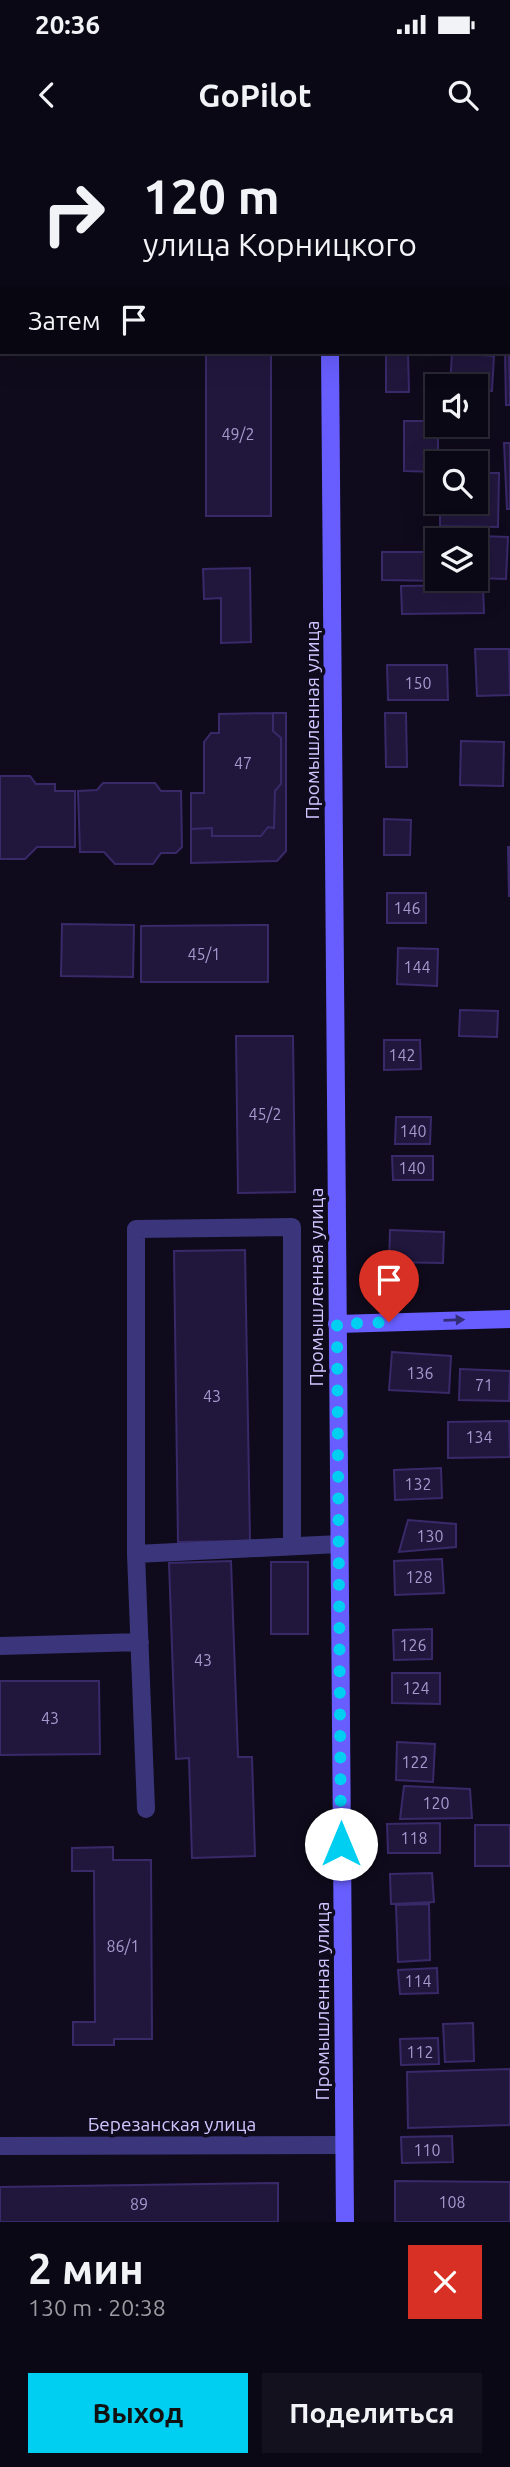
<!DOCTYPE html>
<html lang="ru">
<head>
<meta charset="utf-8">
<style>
  :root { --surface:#0b0815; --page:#14111e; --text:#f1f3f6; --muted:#9a9aa0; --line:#2b2934; --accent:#00cff1 }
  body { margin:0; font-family:Ubuntu,sans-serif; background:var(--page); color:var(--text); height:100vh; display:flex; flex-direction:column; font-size:26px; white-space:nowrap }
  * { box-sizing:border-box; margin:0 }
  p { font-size:23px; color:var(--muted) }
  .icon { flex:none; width:38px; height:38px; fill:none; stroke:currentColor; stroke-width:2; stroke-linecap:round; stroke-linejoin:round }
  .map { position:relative; height:2082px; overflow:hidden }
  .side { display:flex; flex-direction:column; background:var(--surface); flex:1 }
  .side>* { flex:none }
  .top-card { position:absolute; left:0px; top:0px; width:511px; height:214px; box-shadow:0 7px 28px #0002,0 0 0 2px var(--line); background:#0b0815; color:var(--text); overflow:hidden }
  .fabs { position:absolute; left:425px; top:234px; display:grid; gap:14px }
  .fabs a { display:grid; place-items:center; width:63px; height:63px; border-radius:0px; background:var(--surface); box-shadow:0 7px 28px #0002,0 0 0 2px var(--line); font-size:35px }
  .pin { position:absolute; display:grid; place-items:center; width:60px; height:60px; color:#fff; margin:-72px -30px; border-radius:50% 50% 50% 0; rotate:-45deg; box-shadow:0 0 7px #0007 }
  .pin .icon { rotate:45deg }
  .me { position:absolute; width:77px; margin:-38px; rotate:0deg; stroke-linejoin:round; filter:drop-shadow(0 0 5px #0008) }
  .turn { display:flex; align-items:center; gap:24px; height:147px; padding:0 28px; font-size:32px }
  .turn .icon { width:91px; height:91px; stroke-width:2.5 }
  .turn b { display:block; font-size:49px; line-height:60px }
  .then { display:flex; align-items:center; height:66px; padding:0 28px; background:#0003; gap:14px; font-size:26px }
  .round { display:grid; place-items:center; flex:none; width:74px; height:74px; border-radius:0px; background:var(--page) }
  .overview { display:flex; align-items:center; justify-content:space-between; height:119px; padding:0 28px }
  h1 { font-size:42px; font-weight:600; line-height:52px }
  .action { display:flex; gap:14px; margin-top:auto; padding:14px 28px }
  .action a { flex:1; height:80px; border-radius:0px; background:var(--accent); color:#111; font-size:28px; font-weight:600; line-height:80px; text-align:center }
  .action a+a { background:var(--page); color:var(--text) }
  .status { display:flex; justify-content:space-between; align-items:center; height:49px; padding:0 35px; background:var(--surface); direction:ltr }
  .status svg { height:19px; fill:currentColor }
  header { display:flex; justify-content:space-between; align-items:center; height:91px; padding:0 28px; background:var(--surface); font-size:32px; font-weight:600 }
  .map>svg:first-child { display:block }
  .building { fill:#21173d; stroke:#392969; stroke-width:2 }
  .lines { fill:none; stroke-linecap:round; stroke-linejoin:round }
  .lane { stroke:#3b367b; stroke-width:18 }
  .street { stroke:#3b367b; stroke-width:18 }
  .secondary { stroke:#685eff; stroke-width:18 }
  .oneway { fill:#332c77 }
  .route { stroke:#00cff1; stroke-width:12; stroke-dasharray:0 21.6 }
  .labels { text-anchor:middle; stroke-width:7; stroke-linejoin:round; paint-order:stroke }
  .number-label { font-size:16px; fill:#a49ace }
  .street-label { font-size:19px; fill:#cfc6ff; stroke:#0f0b1c }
</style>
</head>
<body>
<div class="status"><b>20:36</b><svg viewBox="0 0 49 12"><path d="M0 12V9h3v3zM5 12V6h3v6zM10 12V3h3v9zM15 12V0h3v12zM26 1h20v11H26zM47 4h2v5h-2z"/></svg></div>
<header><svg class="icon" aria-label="back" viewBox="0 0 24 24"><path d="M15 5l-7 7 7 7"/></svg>GoPilot<svg class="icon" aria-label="search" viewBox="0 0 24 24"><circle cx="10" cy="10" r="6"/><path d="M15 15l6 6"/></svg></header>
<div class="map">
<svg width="510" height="2082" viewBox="0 0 510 2082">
  <rect width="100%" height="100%" fill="#0f0b1c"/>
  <path class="building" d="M0 0H127V2H2V29H0Z
    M127 0H272V2H127Z
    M509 210 510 265H506L505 212Z
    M206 212H271V376H206Z
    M386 212H408L409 252H386Z
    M452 213 494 216 492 251 476 250V247H450Z
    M404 281H438V332L404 331Z
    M504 303H510V369H507Z
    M476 333H499L498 387 440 386V362H476Z
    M451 395 508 397 506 439 476 438V401H452Z
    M382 412H438V439L445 441 382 440Z
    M250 428 251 502 221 503V458L204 459 203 429Z
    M483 445 484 473 402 474 401 446Z
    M475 509H509L510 555 477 556Z
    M387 525H447L448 560H388Z
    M273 573H286V711L277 721 191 723V689L212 688V696H261L268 687 274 688 275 651 281 644V598L273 591Z
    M273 573V591L281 598V644L275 651 274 688 268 687 261 696H212V688L191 689V653H204V602L211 593H219V574Z
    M385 573H406L407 627H386Z
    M461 601 504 602 503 646 460 645Z
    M0 636H30L36 644H55V651H75V707H37L25 719H0Z
    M103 643H155L161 651H181L182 707 176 713H161L153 724H115L104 712H80L78 651 97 650Z
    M384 679 411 680 410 715H384Z
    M508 707H510V756H509Z
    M387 753H426V783H387Z
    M62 784 134 785 133 837 61 836Z
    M268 785V842H141V786Z
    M398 808 438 809 437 846 397 844Z
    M460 870 498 871 497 897 459 896Z
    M236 896H293L295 1052 238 1053Z
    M384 900H420L421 929 384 930Z
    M396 977H431L430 1004H395Z
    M392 1016H433V1040H393Z
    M390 1090 444 1092 443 1123 389 1122Z
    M245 1110 250 1401 178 1402 174 1111Z
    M392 1212 451 1216 449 1253 389 1250Z
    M460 1229 510 1231 509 1261 459 1260Z
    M509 1281 510 1317 448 1318V1282Z
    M441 1328 442 1358 395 1360 394 1330Z
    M408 1380 456 1384V1407L399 1412Z
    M442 1419 444 1453 395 1455 394 1421Z
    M231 1421 238 1617H252L255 1716 192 1718 189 1618 176 1619 169 1423Z
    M271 1422H308V1494H271Z
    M432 1489V1519L394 1520 393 1490Z
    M392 1533H440V1564L392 1563Z
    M0 1541H99L100 1614 0 1615Z
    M397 1602 435 1604 433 1642 396 1640Z
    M404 1646 470 1649 472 1678 400 1679Z
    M440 1683V1713H388L387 1684Z
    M475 1685H510V1726H475Z
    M113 1707V1720H151L152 1899H114V1905H73V1882H95L94 1731H72V1708Z
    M432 1733 434 1762 391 1764 390 1734Z
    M429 1764 430 1820 398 1822 396 1765Z
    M437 1828 438 1853 400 1854 398 1830Z
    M473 1883 474 1921 445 1922 443 1884Z
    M438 1898 439 1924 401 1925 400 1899Z
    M510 1929V1985L408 1988 407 1932Z
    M452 1996 453 2022 402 2023 401 1997Z
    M395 2041 510 2042V2082H395Z
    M278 2043V2082H0V2047Z"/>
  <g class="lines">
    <path class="lane" d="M136 1414V1089L292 1087V1406
      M0 1506 140 1502
      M146 1669 136 1414 339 1404"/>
    <path class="street" d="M0 2006 344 2005"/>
    <path class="secondary" d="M329 0V2
      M509 161H510
      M330 212 345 2082
      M337 1184 510 1179"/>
  </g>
  <defs><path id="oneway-solid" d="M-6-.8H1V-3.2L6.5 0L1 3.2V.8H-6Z" transform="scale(1.75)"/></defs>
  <use class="oneway" href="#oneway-solid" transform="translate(454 1180) rotate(-2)"/>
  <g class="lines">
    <path class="route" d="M341 1704 337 1184 389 1182"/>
  </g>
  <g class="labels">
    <g class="number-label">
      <text x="238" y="300">49/2</text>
      <text x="418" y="549">150</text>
      <text x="243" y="629">47</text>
      <text x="407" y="774">146</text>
      <text x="204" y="820">45/1</text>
      <text x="417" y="833">144</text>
      <text x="402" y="921">142</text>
      <text x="265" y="980">45/2</text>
      <text x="413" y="997">140</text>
      <text x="412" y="1034">140</text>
      <text x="420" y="1239">136</text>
      <text x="484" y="1251">71</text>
      <text x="212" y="1262">43</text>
      <text x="479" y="1303">134</text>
      <text x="418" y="1350">132</text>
      <text x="430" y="1402">130</text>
      <text x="419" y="1443">128</text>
      <text x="413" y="1511">126</text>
      <text x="203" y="1526">43</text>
      <text x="416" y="1554">124</text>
      <text x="50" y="1584">43</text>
      <text x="415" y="1628">122</text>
      <text x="436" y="1669">120</text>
      <text x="414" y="1704">118</text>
      <text x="123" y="1812">86/1</text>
      <text x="418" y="1847">114</text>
      <text x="420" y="1918">112</text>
      <text x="427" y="2016">110</text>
      <text x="452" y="2068">108</text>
      <text x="139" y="2070">89</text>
    </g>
    <g class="street-label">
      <text transform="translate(312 580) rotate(-90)" y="7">Промышленная улица</text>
      <text transform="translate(316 1147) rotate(-90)" y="7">Промышленная улица</text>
      <text transform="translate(322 1861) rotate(-90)" y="7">Промышленная улица</text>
      <text x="172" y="1991">Березанская улица</text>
    </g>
  </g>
</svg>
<div class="fabs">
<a><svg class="icon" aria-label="sound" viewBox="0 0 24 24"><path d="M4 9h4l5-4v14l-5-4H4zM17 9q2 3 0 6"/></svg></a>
<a><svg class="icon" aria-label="search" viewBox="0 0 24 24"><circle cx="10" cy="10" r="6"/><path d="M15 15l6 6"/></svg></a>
<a><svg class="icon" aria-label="layers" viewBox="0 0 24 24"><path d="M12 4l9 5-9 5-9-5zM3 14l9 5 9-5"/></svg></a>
</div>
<div class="pin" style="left:389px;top:1182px;background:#d93025"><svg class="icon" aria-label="arrive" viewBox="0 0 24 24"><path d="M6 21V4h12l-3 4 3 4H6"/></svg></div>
<svg class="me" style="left:341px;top:1704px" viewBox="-20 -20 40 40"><circle r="19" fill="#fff"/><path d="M0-13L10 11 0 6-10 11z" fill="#00cff1"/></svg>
<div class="top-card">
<div class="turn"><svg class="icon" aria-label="right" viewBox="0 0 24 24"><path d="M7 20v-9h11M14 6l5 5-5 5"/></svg><div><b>120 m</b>улица Корницкого</div></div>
<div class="then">Затем<svg class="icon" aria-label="arrive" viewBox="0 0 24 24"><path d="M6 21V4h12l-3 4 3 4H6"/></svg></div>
</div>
</div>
<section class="side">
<div class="overview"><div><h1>2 мин</h1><p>130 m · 20:38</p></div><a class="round" style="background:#d93025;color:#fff"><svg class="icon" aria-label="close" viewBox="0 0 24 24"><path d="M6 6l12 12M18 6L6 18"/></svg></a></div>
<div class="action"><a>Выход</a><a>Поделиться</a></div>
</section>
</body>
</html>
